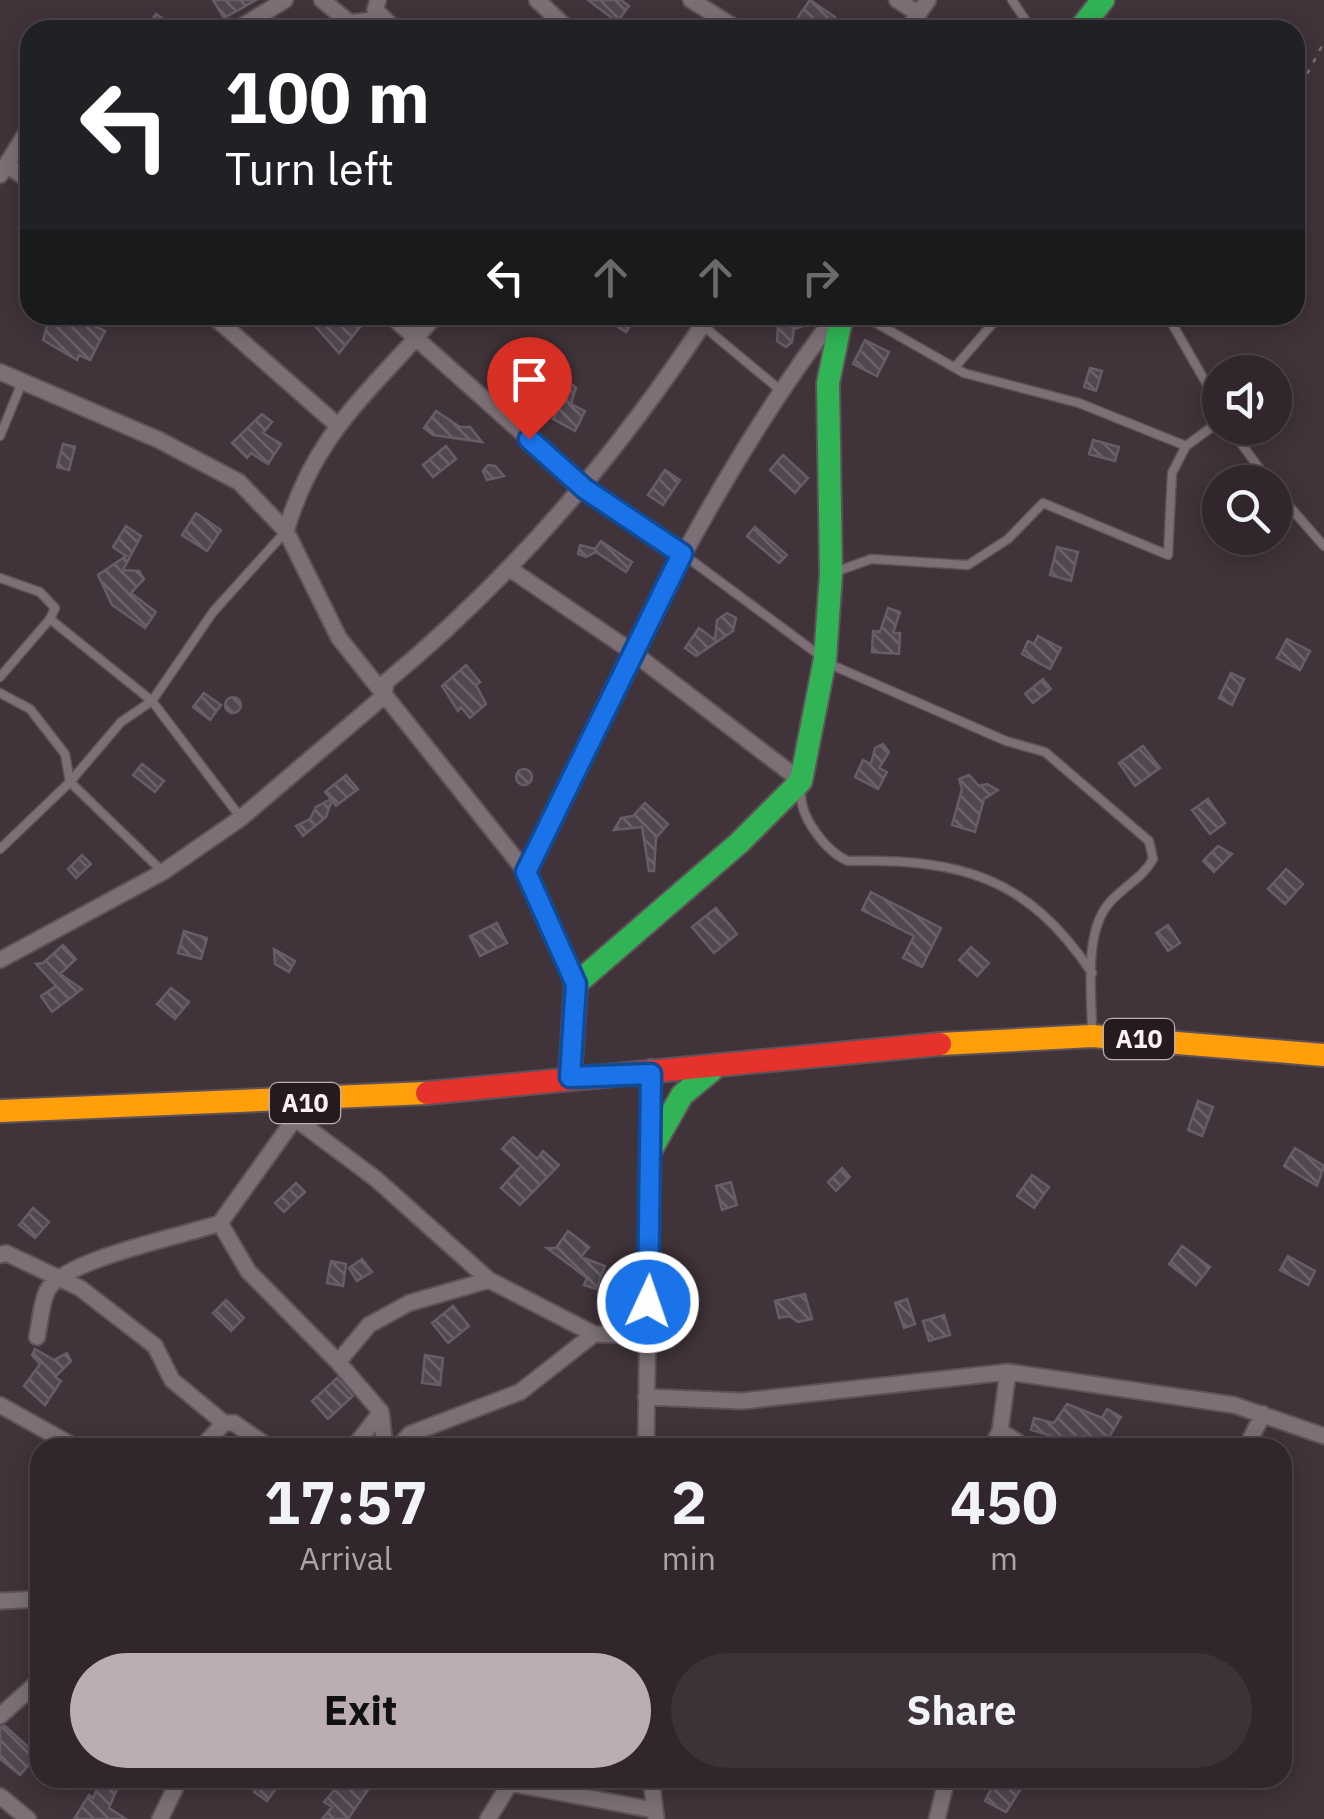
<!DOCTYPE html>
<html lang="en">
<head>
<meta charset="utf-8">
<style>
  :root { --surface:#30262c; --page:#3c3238; --text:#f1f3f6; --muted:#a8a5a9; --line:#4b4348; --accent:#bcacb4 }
  body { margin:0; font-family:"IBM Plex Sans",sans-serif; background:var(--page); color:var(--text); height:100vh; display:flex; flex-direction:column; font-size:38px; white-space:nowrap }
  * { box-sizing:border-box; margin:0 }
  p { font-size:32px; color:var(--muted) }
  .icon { flex:none; width:55px; height:55px; fill:none; stroke:currentColor; stroke-width:2; stroke-linecap:round; stroke-linejoin:round }
  .map { position:relative; flex:1; overflow:hidden }
  .details { position:absolute; left:30px; top:1438px; width:1262px; height:350px; display:flex; flex-direction:column; background:var(--surface); border-radius:30px; box-shadow:0 5px 25px #0003,0 0 0 2px var(--line) }
  .details>* { flex:none }
  .banner { position:absolute; left:20px; top:20px; width:1285px; height:305px; border-radius:30px; box-shadow:0 5px 25px #0003,0 0 0 2px var(--line); background:#202124; color:#fff; overflow:hidden }
  .buttons { position:absolute; left:1202px; top:355px; display:grid; gap:20px }
  .buttons a { display:grid; place-items:center; width:90px; height:90px; border-radius:50%; background:var(--surface); box-shadow:0 5px 25px #0003,0 0 0 2px var(--line); font-size:50px }
  .pin { position:absolute; display:grid; place-items:center; width:85px; height:85px; color:#fff; margin:-102px -42px; border-radius:50% 50% 50% 0; rotate:-45deg; box-shadow:0 0 10px #0007 }
  .pin .icon { rotate:45deg }
  .me { position:absolute; width:110px; margin:-55px; rotate:3deg; stroke-linejoin:round; filter:drop-shadow(0 0 8px #0008) }
  .turn { display:flex; align-items:center; gap:35px; height:210px; padding:0 40px; font-size:45px }
  .turn .icon { width:130px; height:130px; stroke-width:2.5 }
  .turn b { display:block; font-size:70px; line-height:85px }
  .lanes { display:flex; align-items:center; height:95px; padding:0 40px; background:#0003; justify-content:center; gap:50px; direction:ltr }
  .lanes .off { opacity:.35 }
  .eta { display:flex; justify-content:space-evenly; align-items:center; height:170px; text-align:center }
  .eta b { font-size:60px; font-weight:700; line-height:70px }
  .action { display:flex; gap:20px; margin-top:auto; padding:20px 40px }
  .action a { flex:1; height:115px; border-radius:60px; background:var(--accent); color:#111; font-size:40px; font-weight:700; line-height:115px; text-align:center }
  .action a+a { background:var(--page); color:var(--text) }
  .map>svg:first-child { display:block }
  .building { fill:url(#building-back-hatch); stroke:#675d65; stroke-width:2.5 }
  .lines { fill:none; stroke-linecap:round; stroke-linejoin:round }
  .lane-casing { stroke:#5e5258; stroke-width:11 }
  .street-casing { stroke:#5e5258; stroke-width:19 }
  .fast-casing { stroke:#5e5258; stroke-width:26 }
  .slow-casing { stroke:#5e5258; stroke-width:26 }
  .jam-casing { stroke:#5e5258; stroke-width:26 }
  .path { stroke:#7b6f76; stroke-width:2.5; stroke-dasharray:5 8; stroke-linecap:butt }
  .lane { stroke:#7c7076; stroke-width:8 }
  .street { stroke:#7c7076; stroke-width:15 }
  .fast { stroke:#30b455; stroke-width:22 }
  .slow { stroke:#ff9f0a; stroke-width:22 }
  .jam { stroke:#e5322d; stroke-width:22 }
  .route-casing { stroke:#114b97; stroke-width:25 }
  .route { stroke:#1a73e8; stroke-width:18 }
  .labels { text-anchor:middle; stroke-width:9; stroke-linejoin:round; paint-order:stroke }
  .shield { fill:#251a1f; stroke:#bdaeb5; stroke-width:2.5 }
  .shield-label { font-size:25px; font-weight:bold; fill:#feedf5 }
</style>
</head>
<body>
<div class="map">
<svg width="1324" height="1819" viewBox="0 0 1324 1819">
  <defs>
    <pattern id="building-back-hatch" width="6" height="6" patternUnits="userSpaceOnUse" patternTransform="scale(2.5)"><rect width="6" height="6" fill="#51484f"/><path d="M-1 5l2 2M0 0l6 6M5-1l2 2" fill="none" stroke="#6b6369"/></pattern>
  </defs>
  <rect width="100%" height="100%" fill="#40333a"/>
  <path class="building" d="M213 0H256L224 18Z
    M588 0H621L629 6 617 22Z
    M810 0 835 17 826 30H816L798 17Z
    M156 14 179 30H145Z
    M50 315H73L105 331 90 360 79 355 77 360 43 340Z
    M324 315H348L361 326 339 353 315 326Z
    M600 315H637L626 332Z
    M763 315H822L818 321 794 329 792 342 786 347 777 341 778 327Z
    M865 340 889 352 877 376 853 364Z
    M1090 368 1102 371 1096 391 1084 387Z
    M570 383 576 388 571 404 585 411 575 431 553 419 564 400 568 402 563 389Z
    M436 411 460 427H470L482 442 433 435 424 428Z
    M262 414 272 422 263 433 281 444 268 464 251 453 247 458 232 443Z
    M1093 440 1119 447 1115 461 1089 454Z
    M63 444 75 447 69 470 57 467Z
    M446 446 456 459 433 477 423 465Z
    M783 455 808 478 795 493 770 470Z
    M488 465 495 466 504 476 487 480 483 471Z
    M665 470 680 480 663 505 648 495Z
    M196 513 221 530 207 551 182 535Z
    M126 526 141 536 123 570 139 571 144 579 131 593 156 612 145 628 112 605 98 575 126 556 113 547Z
    M755 527 787 555 779 563 747 536Z
    M601 541 632 562 626 572 596 552 586 557 578 554 580 545 595 549Z
    M1057 547 1078 552 1071 581 1050 575Z
    M888 608 900 612 893 633H900L899 654 872 652 873 631 880 632Z
    M727 613 736 618 733 631 696 656 685 648 699 628 715 640 717 620Z
    M1038 636 1061 648 1050 669 1022 654 1028 641 1034 644Z
    M1287 639 1310 651 1300 670 1277 658Z
    M466 665 480 682 476 685 486 704 470 718 461 707 458 711 442 686Z
    M1231 673 1244 679 1232 705 1219 698Z
    M1043 679 1051 689 1033 703 1025 694Z
    M204 693 221 705 210 720 193 707Z
    M225 705a8 8 0 1 1 16 0a8 8 0 1 1-16 0Z
    M883 744 889 752 879 768 887 772 878 789 855 777 863 760 871 764 875 748Z
    M1143 746 1160 768 1135 786 1119 763Z
    M142 764 164 781 155 792 133 775Z
    M516 777a8 8 0 1 1 16 0a8 8 0 1 1-16 0Z
    M346 775 358 789 336 806 332 800 326 817 303 836 296 826 310 819 316 807 331 799 325 792Z
    M969 775 979 786 987 784 998 790 984 799 975 832 952 825 962 789 959 779Z
    M1208 799 1225 823 1210 834 1192 810Z
    M645 803 668 824 656 838 654 871H649L642 827 614 830 621 818 633 816Z
    M1218 846 1232 854 1214 872 1203 861Z
    M82 855 91 864 76 878 68 869Z
    M1286 869 1303 884 1285 904 1268 889Z
    M871 892 941 928 922 967 903 958 914 936 862 910Z
    M716 908 737 934 714 953 692 927Z
    M497 923 507 943 480 956 470 936Z
    M1168 925 1180 943 1168 951 1156 933Z
    M184 931 207 938 201 959 178 953Z
    M63 945 76 959 60 974 82 989 52 1012 41 996 56 986 36 964 43 963Z
    M971 947 989 963 977 976 959 960Z
    M274 949 295 961 289 972 275 964Z
    M171 988 189 1002 175 1019 157 1004Z
    M1198 1101 1213 1107 1202 1136 1188 1130Z
    M513 1137 537 1159 543 1151 559 1165 520 1205 501 1188 521 1166 502 1149Z
    M1295 1148 1324 1166 1317 1186 1284 1166Z
    M842 1168 850 1177 836 1191 828 1182Z
    M1032 1175 1049 1187 1034 1208 1017 1196Z
    M731 1182 737 1205 722 1210 716 1186Z
    M296 1183 305 1192 284 1212 275 1203Z
    M33 1208 49 1222 35 1238 19 1225Z
    M568 1231 589 1247 581 1257 605 1266 596 1289 584 1285 587 1278 547 1248H556Z
    M1182 1246 1210 1267 1196 1285 1169 1264Z
    M1288 1256 1315 1271 1308 1285 1280 1270Z
    M362 1259 372 1272 357 1281 349 1268Z
    M331 1261 346 1264 343 1286 327 1283Z
    M805 1294 812 1319 798 1322 789 1316 779 1318 775 1301Z
    M907 1299 915 1324 904 1328 895 1303Z
    M226 1300 244 1318 231 1331 213 1313Z
    M453 1306 469 1326 448 1343 432 1323Z
    M944 1315 950 1335 929 1341 923 1321Z
    M35 1349 54 1360 67 1353 71 1361 55 1377 61 1381 45 1405 24 1386 40 1364 32 1355Z
    M425 1355 443 1358 440 1385 422 1383Z
    M337 1378 353 1396 328 1419 312 1401Z
    M1067 1404 1102 1418 1107 1409 1121 1417 1103 1447 1084 1436 1073 1448H1047L1052 1436 1031 1430 1034 1418 1054 1423Z
    M5 1726 37 1755 20 1775 0 1759V1727Z
    M102 1778 120 1782 109 1808 126 1819H74L89 1795 93 1798Z
    M345 1778H376L348 1819H322L332 1807 324 1802Z
    M997 1778H1012L1024 1784 1006 1812 985 1801Z
    M261 1781 275 1790 267 1801 254 1792Z"/>
  <g class="lines">
    <g class="lane-casing">
      <path id="lane" d="M1012 0 1032 30
        M862 315 964 373 1079 403 1186 446
        M1167 315 1220 407
        M702 325 779 389
        M955 367 1000 315
        M1230 428 1269 482
        M0 436 23 380
        M1275 490 1324 546
        M684 555 834 666 1006 741 1045 752 1149 841 1153 859C1143 878 1124 886 1110 902 1083 932 1092 994 1092 1031
        M835 572 871 559 968 565 1008 539 1043 503 1168 555 1172 473 1186 446 1220 421
        M0 578 40 592 55 608 50 619 152 701 241 818
        M0 677 50 619
        M0 693 30 709 65 754 70 782 163 872
        M801 791C799 816 825 851 848 861 961 859 1027 876 1092 973
        M0 849 70 782 121 722 152 701 213 612 286 531"/>
    </g>
    <g class="street-casing">
      <path id="street" d="M322 0 350 23 380 19
        M378 0 375 10 396 30
        M537 0 569 30
        M691 0 739 30
        M897 0 916 12
        M236 30 285 0
        M907 30 928 0
        M7 165 30 181
        M0 175 30 127
        M212 315 336 424
        M390 315 585 489 682 554
        M436 315C372 391 315 431 286 531L339 638 526 872 576 984
        M0 372 159 440 239 482 286 531
        M510 569 631 651 801 781
        M526 872C619 680 706 485 836 315
        M0 960 163 872 241 818 384 696 386 682C513 577 619 453 709 315
        M289 1114 376 1179 489 1280 594 1334 646 1336
        M296 1117 220 1223 248 1271 338 1362 369 1325 409 1303 489 1280
        M0 1255 6 1253 80 1288 155 1346 172 1380 224 1423
        M37 1337C40 1323 41 1304 47 1291 63 1259 184 1236 220 1223
        M338 1362 381 1412 385 1448
        M646 1397 742 1401 1008 1372 1234 1405 1324 1436
        M0 1405 77 1448
        M1000 1431 1027 1448
        M201 1448 224 1423H234L270 1448
        M353 1448 381 1412
        M397 1448 410 1434 520 1392 594 1334
        M646 1448 651 1067
        M991 1448 1000 1431 1008 1372
        M1246 1448 1263 1414
        M0 1601 40 1599
        M0 1716 40 1680
        M482 1778 654 1810
        M651 1778 656 1819
        M0 1796 28 1819
        M160 1819 180 1778
        M488 1819 509 1785
        M937 1819 947 1778"/>
    </g>
    <g class="fast-casing">
      <path id="fast" d="M1079 30 1103 0
        M570 1077 576 984 739 843 801 781 825 659 831 574 828 383 842 315
        M652 1148 682 1095 711 1071"/>
    </g>
    <g class="slow-casing">
      <path id="slow" d="M940 1044 1092 1036 1324 1055
        M0 1111 427 1093"/>
    </g>
    <g class="jam-casing">
      <path id="jam" d="M427 1093 940 1044"/>
    </g>
    <path class="path" d="M1295 97 1324 42"/>
    <use href="#lane" class="lane"/>
    <use href="#street" class="street"/>
    <use href="#fast" class="fast"/>
    <use href="#slow" class="slow"/>
    <use href="#jam" class="jam"/>
  </g>
  <g class="lines">
    <g class="route-casing">
      <path id="route" d="M529 439 585 489 682 554 526 872 576 984 570 1077 651 1074 648 1302"/>
    </g>
    <use href="#route" class="route"/>
  </g>
  <g class="labels">
    <g class="shield">
      <rect x="1104" y="1019" width="70" height="40" rx="8"/>
      <rect x="270" y="1083" width="70" height="40" rx="8"/>
    </g>
    <g class="shield-label">
      <text x="1139" y="1048">A10</text>
      <text x="305" y="1112">A10</text>
    </g>
  </g>
</svg>
<div class="buttons">
<a><svg class="icon" aria-label="sound" viewBox="0 0 24 24"><path d="M4 9h4l5-4v14l-5-4H4zM17 9q2 3 0 6"/></svg></a>
<a><svg class="icon" aria-label="search" viewBox="0 0 24 24"><circle cx="10" cy="10" r="6"/><path d="M15 15l6 6"/></svg></a>
</div>
<div class="pin" style="left:529px;top:439px;background:#d93025"><svg class="icon" aria-label="arrive" viewBox="0 0 24 24"><path d="M6 21V4h12l-3 4 3 4H6"/></svg></div>
<svg class="me" style="left:648px;top:1302px" viewBox="-20 -20 40 40"><circle r="17" fill="#1a73e8" stroke="#fff" stroke-width="3"/><path d="M0-11L8 9 0 5-8 9z" fill="#fff"/></svg>
<div class="banner">
<div class="turn"><svg class="icon" aria-label="left" viewBox="0 0 24 24"><path d="M17 20v-9H6M10 6l-5 5 5 5"/></svg><div><b>100 m</b>Turn left</div></div>
<div class="lanes"><svg class="icon" aria-label="left" viewBox="0 0 24 24"><path d="M17 20v-9H6M10 6l-5 5 5 5"/></svg><svg class="icon off" aria-label="ahead" viewBox="0 0 24 24"><path d="M12 20V5M6 11l6-6 6 6"/></svg><svg class="icon off" aria-label="ahead" viewBox="0 0 24 24"><path d="M12 20V5M6 11l6-6 6 6"/></svg><svg class="icon off" aria-label="right" viewBox="0 0 24 24"><path d="M7 20v-9h11M14 6l5 5-5 5"/></svg></div>
</div>
<section class="details">
<div class="eta">
<div><b>17:57</b><p>Arrival</p></div>
<div><b>2</b><p>min</p></div>
<div><b>450</b><p>m</p></div>
</div>
<div class="action"><a>Exit</a><a>Share</a></div>
</section>
</div>
</body>
</html>
